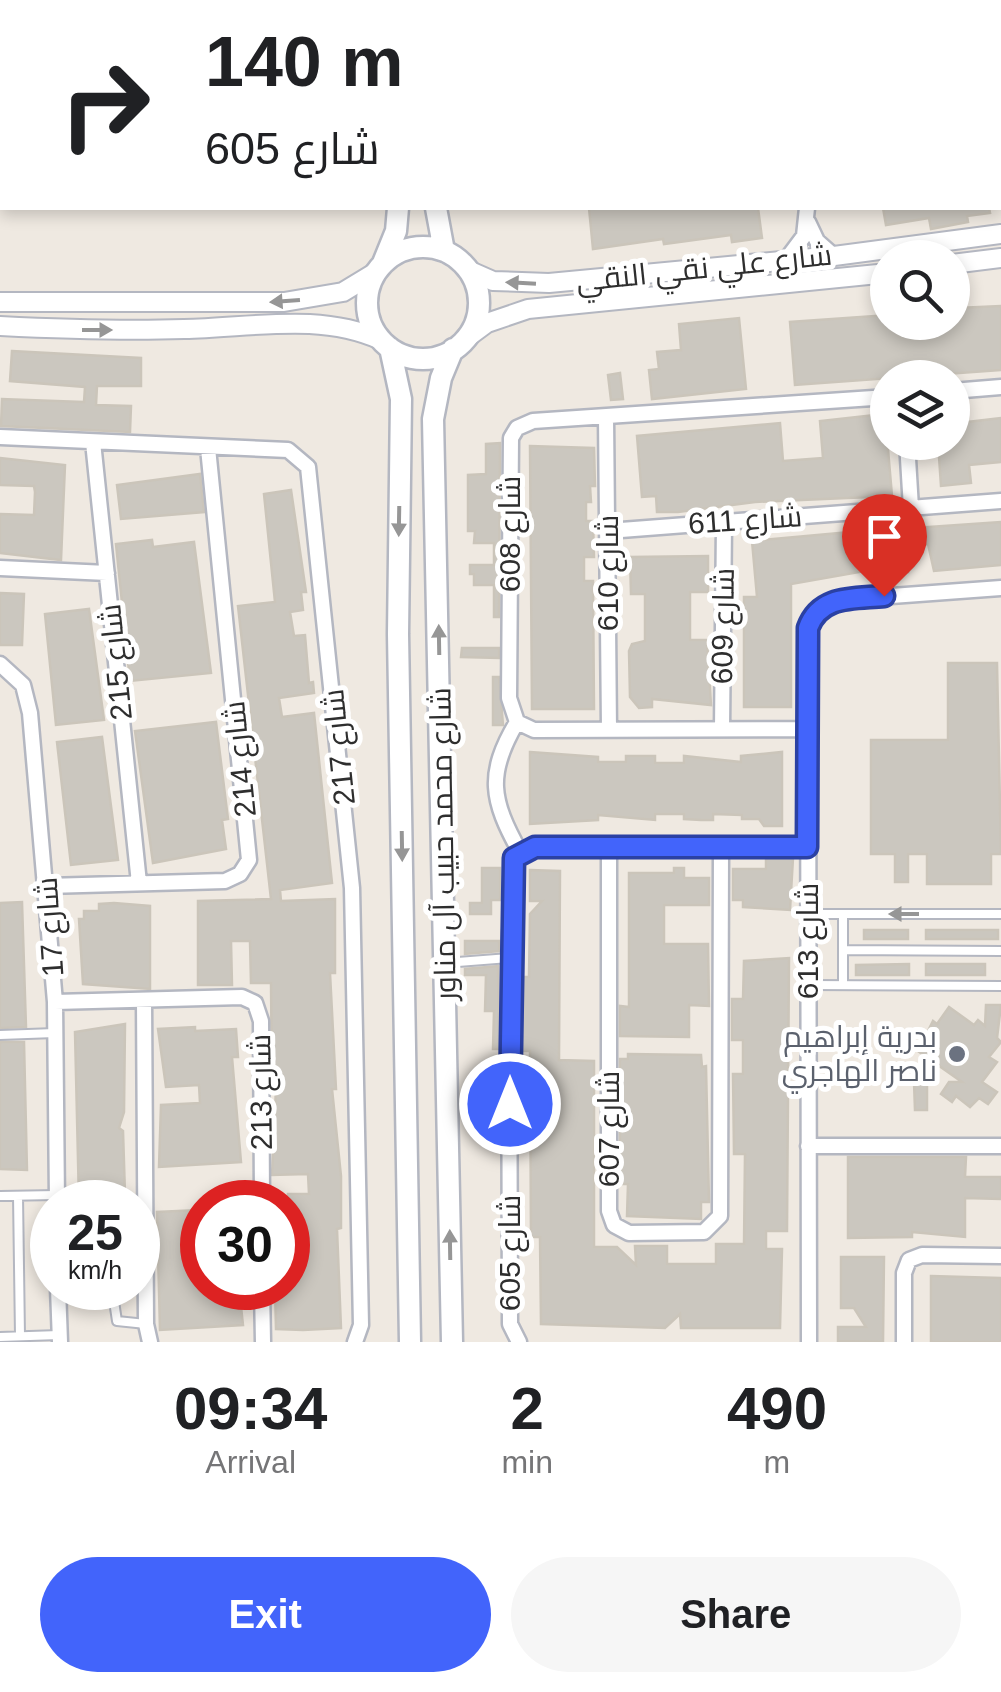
<!DOCTYPE html>
<html lang="en">
<head>
<meta charset="utf-8">
<style>
  :root { --surface:#fff; --page:#f6f6f6; --text:#202124; --muted:#757577; --accent:#4264fb }
  body { margin:0; font-family:Arial,Cairo,sans-serif; background:var(--page); color:var(--text); height:100vh; display:flex; flex-direction:column; font-size:38px; white-space:nowrap }
  * { box-sizing:border-box; margin:0 }
  p { font-size:32px; color:var(--muted) }
  .icon { flex:none; width:55px; height:55px; fill:none; stroke:currentColor; stroke-width:2; stroke-linecap:round; stroke-linejoin:round }
  .map { position:relative; height:1342px; overflow:hidden }
  .details { display:flex; flex-direction:column; background:var(--surface); flex:1 }
  .details>* { flex:none }
  .top-card { position:absolute; left:0px; top:0px; width:1002px; height:210px; box-shadow:0 5px 15px #0003; background:#fff; color:var(--text); overflow:hidden }
  .fabs { position:absolute; left:870px; top:240px; display:grid; gap:20px }
  .fabs a { display:grid; place-items:center; width:100px; height:100px; border-radius:50%; background:var(--surface); box-shadow:0 5px 15px #0003; font-size:50px }
  .speed { position:absolute; left:30px; top:1180px; display:flex; gap:20px; font-size:50px; font-weight:700; text-align:center }
  .speed>* { display:grid; place-content:center; width:130px; height:130px; border-radius:50%; background:var(--surface); box-shadow:0 5px 15px #0003; line-height:1 }
  .speed small { font-size:25px; font-weight:400 }
  .speed .limit { border:15px solid #d22; background:#fff; color:#111 }
  .pin { position:absolute; display:grid; place-items:center; width:85px; height:85px; color:#fff; margin:-102px -42px; border-radius:50% 50% 50% 0; rotate:-45deg; box-shadow:0 0 10px #0007 }
  .pin .icon { rotate:45deg }
  .me { position:absolute; width:110px; margin:-55px; rotate:0deg; stroke-linejoin:round; filter:drop-shadow(0 0 8px #0008) }
  .turn { display:flex; align-items:center; gap:35px; height:210px; padding:0 40px; font-size:45px }
  .turn .icon { width:130px; height:130px; stroke-width:2.5 }
  .turn b { display:block; font-size:70px; line-height:85px }
  .eta { display:flex; justify-content:space-evenly; align-items:center; height:170px; text-align:center }
  .eta b { font-size:60px; font-weight:700; line-height:70px }
  .primary-button { display:flex; gap:20px; margin-top:auto; padding:20px 40px }
  .primary-button a { flex:1; height:115px; border-radius:60px; background:var(--accent); color:#fff; font-size:40px; font-weight:700; line-height:115px; text-align:center }
  .primary-button a+a { background:var(--page); color:var(--text) }
  .map>svg:first-child { display:block }
  .building { fill:#cbc7bf; stroke:#cbc5ba; stroke-width:2.5 }
  .lines { fill:none; stroke-linecap:round; stroke-linejoin:round }
  .service-casing { stroke:#b4b7c1; stroke-width:12 }
  .minor-casing { stroke:#b4b7c1; stroke-width:19 }
  .tertiary-casing { stroke:#b4b7c1; stroke-width:22 }
  .secondary-casing { stroke:#b4b7c1; stroke-width:25 }
  .service { stroke:#fff; stroke-width:8 }
  .minor { stroke:#fff; stroke-width:14 }
  .tertiary { stroke:#fff; stroke-width:18 }
  .secondary { stroke:#fff; stroke-width:20 }
  .oneway { fill:#969696 }
  .route-casing { stroke:#2b41a3; stroke-width:25 }
  .route { stroke:#4264fb; stroke-width:18 }
  .worship-dot { fill:#6b7280; stroke:#fff; stroke-width:4 }
  .labels { text-anchor:middle; stroke-width:10; stroke-linejoin:round; paint-order:stroke }
  .street-label { font-size:30px; fill:#2e2e2e; stroke:#fff }
  .worship-label { font-size:30px; fill:#5b616d; stroke:#fff; text-anchor:end }
</style>
</head>
<body>
<div class="map">
<svg width="1001" height="1342" viewBox="0 0 1001 1342">
  <rect width="100%" height="100%" fill="#efe9e1"/>
  <path class="building" d="M589 208H758L762 238 732 242 731 235 664 244 663 239 593 249Z
    M883 208H989L990 213 967 216 968 222 931 229 929 218 886 225Z
    M1001 306V370L795 385 790 322 888 315V322H952V311L957 308Z
    M739 318 746 389 652 399 649 370 659 369 657 352 681 350 679 324Z
    M12 351 141 358V386H97L96 405 131 406 130 432 1 426 2 399 84 402 85 387 10 381Z
    M620 373 623 399 611 400 608 375Z
    M965 407 967 422 1001 418V462L969 465 971 483 941 486 938 442H952V409Z
    M885 414 892 496 755 502 678 512H657L656 496 642 497 637 436 780 423 783 461 823 458 820 421Z
    M500 443 499 617H494V585H474V574H470V565H494V543H474L475 531H468V475L486 474V444Z
    M530 446 594 448 595 486H590L591 502H586V521H593L594 557H584V581H593L594 709H532Z
    M0 458 65 465 61 560 0 553V514L34 515 35 492 34 486 0 485Z
    M200 474 204 512 121 519 117 485Z
    M291 490 306 592H301L303 610 290 612 294 636 305 635 309 683 313 682 314 693 279 698 282 717 314 713 332 883 280 890 281 901 335 899V973H330L336 1089H332L341 1176V1228L337 1229 341 1328 303 1330 276 1329 275 1288H288V1194H309L308 1174 272 1175 276 1088 272 1089 271 983H251L250 941H231L232 985H198V901L271 899 238 606 275 602 264 494Z
    M913 518 914 528 1001 522V565L934 571 928 544 905 547 908 572 876 573V569L791 584V707H744V597H757L752 541 905 527 904 519Z
    M152 540 153 547 194 542 211 673 130 681 116 544Z
    M708 556V592H690V640H707L711 705 652 699V707L639 708 630 697 629 651 632 644 645 641V594H631L630 557Z
    M0 593 24 594 22 645H0Z
    M89 609 104 720 56 725 45 614Z
    M462 648H499V658L461 657Z
    M948 663H997L1001 854H991V884H927V854H908V882H895V854H871V740H948Z
    M493 677H499L503 725H493Z
    M216 722 228 819 222 820 226 849 153 863 135 731Z
    M102 737 118 860 71 865 57 742Z
    M530 752 598 757V762H626V756H655V763H684V756L741 762V756L782 752V826H764L759 819H742V815L713 814V820H701L684 819V814H655V820L598 815V820L530 824Z
    M766 858H793L790 910 743 907V900H733V869H766Z
    M482 868H500V900H491V914H470V903H482Z
    M674 868H684V878H709V905H664V944H708L709 1006 689 1005V1037L620 1036V1006L629 1007V873H674Z
    M530 870 560 871 559 1060 594 1061V1247H617L636 1265 635 1246H667V1264H716V1244H744L745 1154H734L733 1074H743V1040H732V999H743L744 961 789 958 787 1231H766V1249H782L780 1328H681L680 1314 665 1328 541 1324 540 1237H531L530 1051H520V977H529L530 914 542 901H530Z
    M22 902 26 1027 0 1028V903Z
    M114 903 150 906V989L83 984 79 919H84V911H99V904Z
    M864 930H908V939H864Z
    M926 930H998V939H926Z
    M465 941H499V951L465 954Z
    M909 964V975H856V965Z
    M926 964H985V975H926Z
    M498 966 499 1049H493L494 1011H485L486 975H465V969Z
    M986 1005H1001L997 1038 1001 1042 989 1057 997 1062 982 1082 997 1092 988 1104 979 1098 970 1107 956 1096 952 1102 941 1094 949 1082H962L918 1051 933 1021 937 1024 949 1007 974 1025 978 1020 985 1026Z
    M125 1024 124 1112 119 1128 123 1131 125 1194 114 1202H79L75 1032Z
    M195 1027V1031L236 1029 238 1057H232L241 1162 159 1167 161 1105 200 1103 199 1085 166 1087 158 1029Z
    M0 1042H24L27 1170 0 1169Z
    M628 1054 701 1055 702 1067 706 1066 709 1202H701V1219L627 1216 628 1184H620V1059H628Z
    M914 1082H927V1110H915Z
    M848 1157H966L965 1177H1001V1199L965 1198V1237L912 1232V1237L848 1238Z
    M198 1210 196 1283 202 1282V1288H239L243 1325 160 1330 157 1212Z
    M841 1257H884L883 1342 838 1341V1327H866L854 1308H841Z
    M931 1276 1001 1278V1342H931Z"/>
  <g class="lines">
    <g class="service-casing">
      <path id="service" d="M807 914H1001
        M843 914V985
        M843 950 1001 951
        M445 963 509 958
        M808 985 1001 986
        M0 1035 55 1033
        M0 1196 57 1195
        M18 1196 20 1336
        M112 1288 117 1321 146 1324
        M0 1337 59 1335"/>
    </g>
    <g class="minor-casing">
      <path id="minor" d="M504 0V2
        M599 0V2
        M717 0V2
        M803 0V2
        M942 2 957 0
        M1000 124H1001
        M808 222 817 241 834 256
        M786 260 804 236 807 208
        M952 391 1001 387
        M606 417 609 729
        M0 437 288 450 308 467 352 888 361 1325 355 1342
        M93 442 139 883
        M907 442 911 508
        M608 531 1001 501
        M0 568 107 573
        M0 664 23 685 30 713 55 1002 57 1202
        M517 722C486 774 491 800 520 852
        M722 729 724 522
        M807 729 534 730 517 722 509 698 511 438 517 428 533 421 888 397
        M609 849V1211L614 1225 629 1233 704 1232 720 1216 721 848
        M47 886 225 881 240 874 249 860 208 448
        M144 1000 146 1324 150 1342
        M55 1002 242 997 255 1003 261 1021 262 1202
        M808 1146H1001
        M58 1288 60 1342
        M262 1288 263 1342
        M519 1342 510 1324 509 958 514 858 535 847H807
        M809 1342 808 628 817 610 837 600 1001 588
        M904 1342V1273L909 1260 922 1255 1001 1256"/>
    </g>
    <g class="tertiary-casing">
      <path id="tertiary" d="M952 264 1001 258
        M468 270 493 281 549 283 834 256 1001 234
        M0 302H284L343 292 376 272
        M0 326C61 329 123 331 184 329 251 328 319 312 381 340
        M464 340 487 323 528 309 888 273"/>
    </g>
    <g class="secondary-casing">
      <path id="secondary" d="M396 0V2
        M432 0V2
        M436 208 444 251
        M367 303a56 56 0 1 1 112 0a56 56 0 1 1-112 0Z
        M383 263 396 231 398 208
        M390 348 401 399 398 634 410 1342
        M452 1342 433 419 441 378 453 349"/>
    </g>
    <use href="#service" class="service"/>
    <use href="#minor" class="minor"/>
    <use href="#tertiary" class="tertiary"/>
    <use href="#secondary" class="secondary"/>
  </g>
  <defs><path id="oneway-solid" d="M-6-.8H1V-3.2L6.5 0L1 3.2V.8H-6Z" transform="scale(2.5)"/></defs>
  <g class="oneway">
    <use href="#oneway-solid" transform="translate(521 283) rotate(-177)"/>
    <use href="#oneway-solid" transform="translate(285 301) rotate(176)"/>
    <use href="#oneway-solid" transform="translate(97 330)"/>
    <use href="#oneway-solid" transform="translate(399 521) rotate(91)"/>
    <use href="#oneway-solid" transform="translate(439 640) rotate(-91)"/>
    <use href="#oneway-solid" transform="translate(402 846) rotate(89)"/>
    <use href="#oneway-solid" transform="translate(904 914) rotate(-180)"/>
    <use href="#oneway-solid" transform="translate(450 1245) rotate(-91)"/>
  </g>
  <g class="lines">
    <g class="route-casing">
      <path id="route" d="M510 1104 514 858 535 847H807L808 628C820 595 853 599 884 596"/>
    </g>
    <use href="#route" class="route"/>
  </g>
  <circle class="worship-dot" cx="957" cy="1054" r="10"/>
  <g class="labels">
    <g class="street-label">
      <text transform="translate(704 268) rotate(-6)" y="10">شارع علي نقي النقي</text>
      <text transform="translate(745 520) rotate(-4)" y="10">شارع 611</text>
      <text transform="translate(510 534) rotate(-90)" y="10">شارع 608</text>
      <text transform="translate(608 573) rotate(-90)" y="10">شارع 610</text>
      <text transform="translate(723 626) rotate(-89)" y="10">شارع 609</text>
      <text transform="translate(116 662) rotate(-96)" y="10">شارع 215</text>
      <text transform="translate(339 747) rotate(-96)" y="10">شارع 217</text>
      <text transform="translate(240 759) rotate(-96)" y="10">شارع 214</text>
      <text transform="translate(443 844) rotate(-91)" y="10">شارع محمد حبيب آل مناور</text>
      <text transform="translate(50 927) rotate(-94)" y="10">شارع 17</text>
      <text transform="translate(808 941) rotate(-90)" y="10">شارع 613</text>
      <text transform="translate(261 1092) rotate(-91)" y="10">شارع 213</text>
      <text transform="translate(609 1129) rotate(-90)" y="10">شارع 607</text>
      <text transform="translate(510 1253) rotate(-90)" y="10">شارع 605</text>
    </g>
    <g class="worship-label">
      <text x="937" y="1047">بدرية إبراهيم<tspan x="937" dy="34">ناصر الهاجري</tspan></text>
    </g>
  </g>
</svg>
<div class="fabs">
<a><svg class="icon" aria-label="search" viewBox="0 0 24 24"><circle cx="10" cy="10" r="6"/><path d="M15 15l6 6"/></svg></a>
<a><svg class="icon" aria-label="layers" viewBox="0 0 24 24"><path d="M12 4l9 5-9 5-9-5zM3 14l9 5 9-5"/></svg></a>
</div>
<div class="speed"><div>25<small>km/h</small></div><div class="limit">30</div></div>
<div class="pin" style="left:884px;top:596px;background:#d93025"><svg class="icon" aria-label="arrive" viewBox="0 0 24 24"><path d="M6 21V4h12l-3 4 3 4H6"/></svg></div>
<svg class="me" style="left:510px;top:1104px" viewBox="-20 -20 40 40"><circle r="17" fill="#4264fb" stroke="#fff" stroke-width="3"/><path d="M0-11L8 9 0 5-8 9z" fill="#fff"/></svg>
<div class="top-card">
<div class="turn"><svg class="icon" aria-label="right" viewBox="0 0 24 24"><path d="M7 20v-9h11M14 6l5 5-5 5"/></svg><div><b>140 m</b>شارع 605</div></div>
</div>
</div>
<section class="details">
<div class="eta">
<div><b>09:34</b><p>Arrival</p></div>
<div><b>2</b><p>min</p></div>
<div><b>490</b><p>m</p></div>
</div>
<div class="primary-button"><a>Exit</a><a>Share</a></div>
</section>
</body>
</html>
